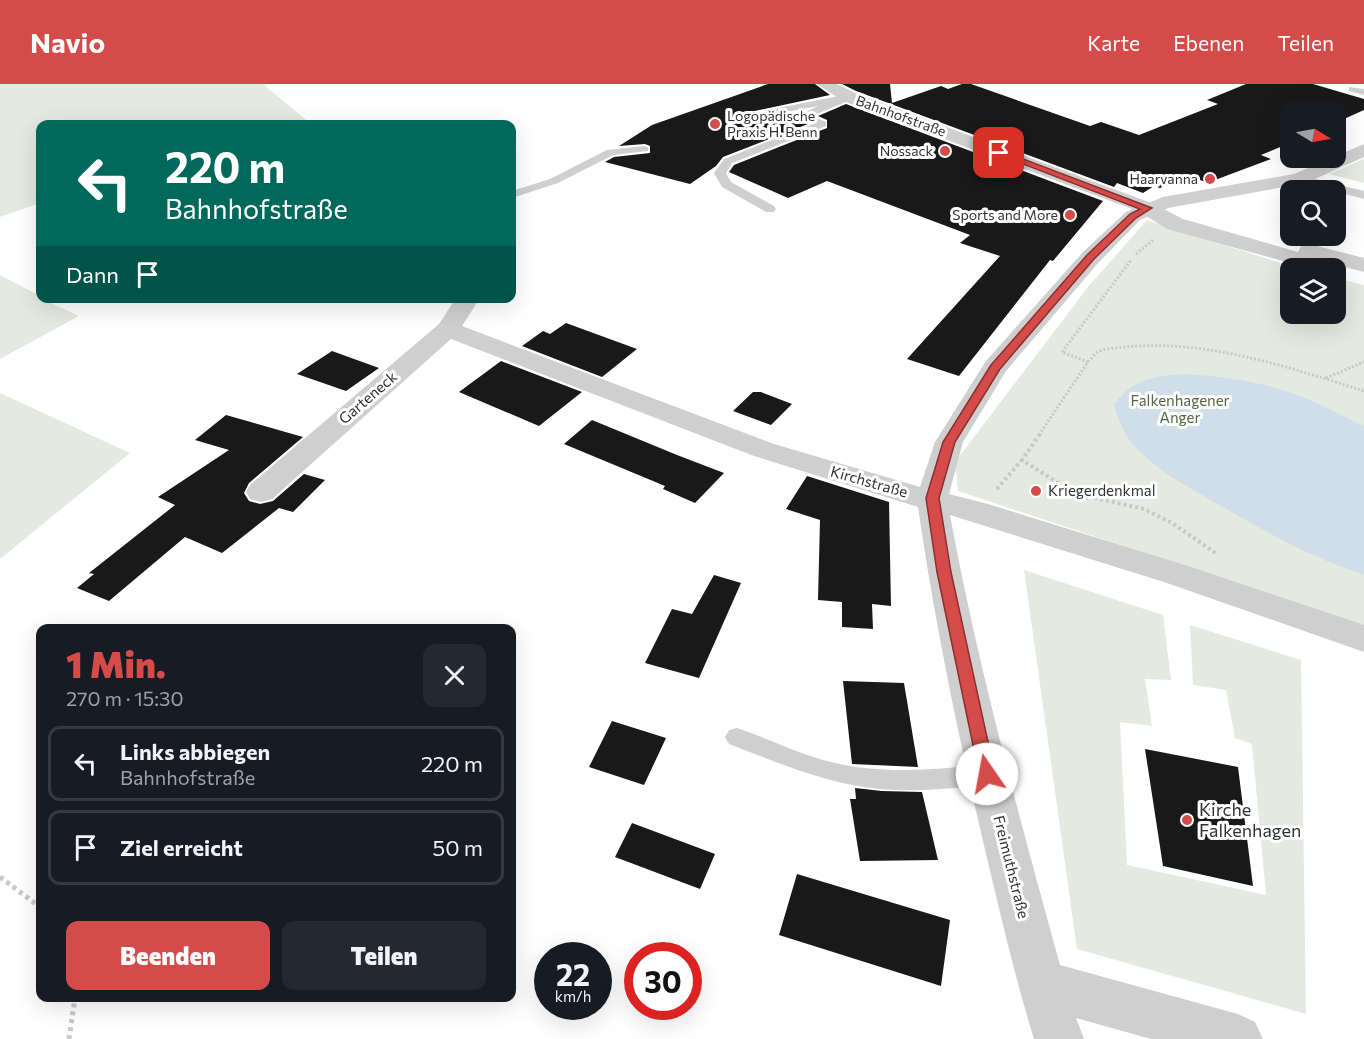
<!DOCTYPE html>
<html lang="de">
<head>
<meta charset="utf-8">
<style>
  :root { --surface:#171b24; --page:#242831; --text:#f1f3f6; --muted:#9ea1a6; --line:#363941; --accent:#d44b49 }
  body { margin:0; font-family:Commissioner,sans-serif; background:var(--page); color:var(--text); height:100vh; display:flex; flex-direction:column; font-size:22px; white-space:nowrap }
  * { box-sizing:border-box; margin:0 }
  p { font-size:20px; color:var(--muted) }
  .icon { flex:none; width:33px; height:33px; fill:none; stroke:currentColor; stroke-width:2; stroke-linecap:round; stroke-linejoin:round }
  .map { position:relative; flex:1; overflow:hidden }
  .sheet { position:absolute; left:36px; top:540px; width:480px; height:378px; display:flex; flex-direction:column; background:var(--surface); border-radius:12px; box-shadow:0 6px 24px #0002 }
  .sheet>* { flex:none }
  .top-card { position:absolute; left:36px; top:36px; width:480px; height:183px; border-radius:12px; box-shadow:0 6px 24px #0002; background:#00695c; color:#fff; overflow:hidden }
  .needle { width:39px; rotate:100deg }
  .buttons { position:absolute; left:1280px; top:18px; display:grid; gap:12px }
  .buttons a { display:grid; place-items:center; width:66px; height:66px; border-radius:12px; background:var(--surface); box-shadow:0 6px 24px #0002; font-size:30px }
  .speed { position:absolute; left:534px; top:858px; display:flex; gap:12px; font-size:30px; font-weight:700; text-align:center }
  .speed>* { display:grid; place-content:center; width:78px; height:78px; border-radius:50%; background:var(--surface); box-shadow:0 6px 24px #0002; line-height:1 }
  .speed small { font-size:15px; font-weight:400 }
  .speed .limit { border:9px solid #d22; background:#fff; color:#111 }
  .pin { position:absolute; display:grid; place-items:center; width:51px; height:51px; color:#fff; margin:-26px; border-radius:12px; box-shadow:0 3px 9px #0006 }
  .me { position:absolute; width:66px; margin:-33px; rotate:348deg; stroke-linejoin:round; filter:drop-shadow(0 0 4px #0008) }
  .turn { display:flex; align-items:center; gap:21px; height:126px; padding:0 30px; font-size:27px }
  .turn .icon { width:78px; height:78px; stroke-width:2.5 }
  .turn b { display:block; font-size:42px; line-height:51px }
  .then { display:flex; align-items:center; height:57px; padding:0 30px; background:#0003; gap:12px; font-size:22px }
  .round { display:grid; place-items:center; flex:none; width:63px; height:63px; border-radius:12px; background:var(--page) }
  .summary { display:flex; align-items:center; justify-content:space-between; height:102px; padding:0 30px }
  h1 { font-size:36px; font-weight:800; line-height:45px; color:var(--accent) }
  .primary-button { display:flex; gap:12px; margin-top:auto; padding:12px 30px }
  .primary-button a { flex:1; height:69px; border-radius:12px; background:var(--accent); color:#fff; font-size:24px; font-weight:800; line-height:69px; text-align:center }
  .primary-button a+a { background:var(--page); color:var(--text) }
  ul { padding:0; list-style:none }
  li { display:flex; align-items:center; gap:18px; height:75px; margin:0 12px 9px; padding:0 18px; border:3px solid var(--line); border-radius:12px }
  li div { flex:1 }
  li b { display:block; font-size:22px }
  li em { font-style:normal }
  header { display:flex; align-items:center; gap:36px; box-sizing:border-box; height:84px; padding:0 30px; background:var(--accent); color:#fff }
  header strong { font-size:28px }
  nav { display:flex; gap:33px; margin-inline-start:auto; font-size:21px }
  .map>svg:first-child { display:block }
  .green { fill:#e4eadf }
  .water { fill:#d0deea }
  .building { fill:#191919 }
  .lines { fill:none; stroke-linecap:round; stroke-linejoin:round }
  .path-far2 { stroke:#c9c9c9; stroke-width:3; stroke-dasharray:2 2; stroke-linecap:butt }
  .path-far1 { stroke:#c9c9c9; stroke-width:4; stroke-dasharray:3 3; stroke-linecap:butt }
  .path { stroke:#c9c9c9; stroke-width:5; stroke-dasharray:4 4; stroke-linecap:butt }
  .service { fill:#cfcfcf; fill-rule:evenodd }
  .minor { fill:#cfcfcf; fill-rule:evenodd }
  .tertiary { fill:#cfcfcf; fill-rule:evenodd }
  .route { fill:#d44b49; stroke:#8a312f; stroke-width:1.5 }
  .poi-dot { fill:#d44b49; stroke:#fff; stroke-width:2 }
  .labels { text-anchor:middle; stroke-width:6; stroke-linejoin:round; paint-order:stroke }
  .far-poi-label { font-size:14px; fill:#323232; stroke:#fff; text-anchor:end }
  .far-street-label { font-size:14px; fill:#323232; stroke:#fff }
  .street-label { font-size:15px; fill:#323232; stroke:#fff }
  .park-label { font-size:15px; fill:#526943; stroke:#fff }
  .poi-label { font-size:15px; fill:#323232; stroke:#fff; text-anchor:start }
  .near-poi-label { font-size:18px; fill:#323232; stroke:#fff; text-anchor:start }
</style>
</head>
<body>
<header>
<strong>Navio</strong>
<nav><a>Karte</a><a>Ebenen</a><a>Teilen</a></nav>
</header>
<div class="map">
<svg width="1364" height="955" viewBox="0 0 1364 955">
  <rect width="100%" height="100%" fill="#fff"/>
  <path class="green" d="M0 0H263L311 40H40V119L0 133Z
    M1364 75V99L1329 90Z
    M1147 136 1296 184H1290V230H1335V194L1364 201V542L958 407 955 378 1088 203Z
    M0 191 40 212V214L79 232 0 275Z
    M0 309 130 369 0 475Z
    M1024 486 1163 531 1171 596 1145 595 1152 642 1120 638 1127 781 1266 811 1252 660 1235 654 1226 606 1193 601 1190 541 1301 576 1306 930 1077 865Z"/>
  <path class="water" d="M1186 290C1227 293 1267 298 1305 314 1325 322 1344 333 1364 342V491C1307 472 1263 446 1212 417 1187 402 1158 387 1137 365 1125 353 1119 337 1114 321 1133 294 1155 292 1186 290Z"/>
  <path class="building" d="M768 0H815L830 11 736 31V37L742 39 802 27 796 33 808 40 723 73 716 82 690 100 605 78 614 73 650 69V62L645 60 619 62 652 41Z
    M842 0H890L892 19 941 2 948 5 962 0H971L1090 42 1101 38 1139 51 1218 20 1207 16 1246 0H1313L1364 15V26L1335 39V28H1290V59L1261 71 1271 75 1207 99 1189 91 1160 104 1154 102 1143 109 1117 99 1114 103 856 7Z
    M846 20 1103 117 1053 177 1050 176 959 292 907 275 1000 172 960 159 970 151 827 97 788 114 729 88 734 81 827 44V36L818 32Z
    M566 239 637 265 602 293 522 262 543 247 550 250Z
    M332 267 379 284 346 307 297 290Z
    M501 277 582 308 539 342 459 308Z
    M753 308H761L792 320 771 341 733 327Z
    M226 331 303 353 249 399 244 409 249 417 260 420 273 417 304 390 325 396 293 428 279 424 222 469 185 453 109 517 77 504 94 490 89 489 175 421 158 413 229 366 195 356Z
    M592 336 677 371 724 389 695 419 663 405 665 402 564 360Z
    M807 392 889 418 891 522 872 520 873 545 842 543V518L818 516 820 436 786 425Z
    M714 491 741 499 699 594 645 579 672 525 692 530Z
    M843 597 904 599 918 683 852 680Z
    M612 637 666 654 644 701 589 683Z
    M1145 665 1238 683 1253 802 1163 782Z
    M855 704 882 707 922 708 938 776 860 777 850 715H856Z
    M632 739 715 770 700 805 615 773Z
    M797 790 950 836 941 902 779 851Z"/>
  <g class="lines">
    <path class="path-far2" d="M1136 170 1153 156
      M1088 278 1062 268 1131 176
      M1326 294 1364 278
      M1039 351 1088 278C1091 275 1094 270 1098 268 1105 264 1117 264 1125 263 1206 255 1288 283 1364 307"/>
    <path class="path-far1" d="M1040 350 1022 376 1074 409 1144 425 1172 439 1217 470
      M997 405 1022 376"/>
    <path class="path" d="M0 793 40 823
      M69 955 75 914"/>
    <path class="service" d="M1349 3 1364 5V11L1349 7Z
      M849 10 854 13 853 15 812 32 826 38V42L732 79 726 89 731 98 774 122 776 125 774 128H766L722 103 714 89 724 75 813 40 798 32 818 22 742 37 738 36V32Z
      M644 62 648 63V67L613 71 558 99 512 114V107L550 95 607 66Z
      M1299 91 1364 107V115L1295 97V93Z
      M737 644C767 654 796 669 827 677 880 691 934 686 987 680L995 683 999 690 995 697C978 703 959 704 941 705 855 712 807 690 729 660L725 653 729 646Z"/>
    <path class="minor" d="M1364 60V73L1306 99 1168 124 1140 136 1099 178 1006 287 963 358 949 410 988 420 1188 482 1364 541V568L1164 498 950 431C978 583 1019 732 1060 881L1238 930 1255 938 1263 955H1151L1076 934 1084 955H1034C1015 894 1001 832 986 770 959 656 935 540 918 423L754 372 451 255 272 415 261 418 250 415 246 408 250 401 439 240 456 214H480L462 242 774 360 920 403 935 358 986 277 1083 168 1126 128 1163 113 1294 90Z"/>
    <path class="tertiary" d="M817 0H837L855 9 1154 120 1183 135 1298 168 1301 162 1309 160 1364 174V188L1341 182 1342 184 1339 189 1335 190V184H1308L1167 145 1140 128 843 17Z"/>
  </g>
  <path class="route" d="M997 67H1002L1152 124 1136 134 1094 175 1000 285 955 358 939 414 951 488 995 690 993 695 987 697 981 695 979 690 937 488 926 414 943 358 991 281 1087 171 1130 130 1140 125 997 70Z"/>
  <g class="poi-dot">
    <circle cx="715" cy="40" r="6"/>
    <circle cx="945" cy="67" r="6"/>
    <circle cx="1210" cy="95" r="6"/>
    <circle cx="1070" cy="131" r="6"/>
    <circle cx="1036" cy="407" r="6"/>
    <circle cx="1187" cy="736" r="6"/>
  </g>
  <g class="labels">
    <g class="far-poi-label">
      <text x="727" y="37" text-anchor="start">Logopädische<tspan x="727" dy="16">Praxis H. Benn</tspan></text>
      <text x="933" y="72">Nossack</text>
      <text x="1198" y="100">Haarvanna</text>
      <text x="1058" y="136">Sports and More</text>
    </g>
    <g class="far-street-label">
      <text transform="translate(901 32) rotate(20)" y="5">Bahnhofstraße</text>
    </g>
    <g class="street-label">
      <text transform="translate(368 314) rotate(-41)" y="5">Garteneck</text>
      <text transform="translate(869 398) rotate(16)" y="5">Kirchstraße</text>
      <text transform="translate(1011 783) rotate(76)" y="5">Freimuthstraße</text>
    </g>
    <g class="park-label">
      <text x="1180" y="322">Falkenhagener<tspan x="1180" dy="17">Anger</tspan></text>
    </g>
    <g class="poi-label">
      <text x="1048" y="412">Kriegerdenkmal</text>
    </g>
    <g class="near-poi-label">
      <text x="1199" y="732">Kirche<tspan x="1199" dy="21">Falkenhagen</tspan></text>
    </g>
  </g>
</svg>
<div class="buttons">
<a><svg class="needle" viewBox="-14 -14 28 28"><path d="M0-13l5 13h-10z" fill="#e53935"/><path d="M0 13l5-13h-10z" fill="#9ea1a6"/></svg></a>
<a><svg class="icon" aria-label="search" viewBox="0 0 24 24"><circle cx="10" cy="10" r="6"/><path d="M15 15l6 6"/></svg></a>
<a><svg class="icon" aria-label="layers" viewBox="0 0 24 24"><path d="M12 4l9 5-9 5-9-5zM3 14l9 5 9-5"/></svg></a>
</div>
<div class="speed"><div>22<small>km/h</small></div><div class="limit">30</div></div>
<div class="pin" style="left:999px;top:69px;background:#d93025"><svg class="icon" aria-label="arrive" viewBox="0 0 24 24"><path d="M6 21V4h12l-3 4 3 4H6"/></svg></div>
<svg class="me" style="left:987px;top:690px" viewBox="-20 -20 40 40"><circle r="19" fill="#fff"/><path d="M0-13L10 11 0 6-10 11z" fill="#d44b49"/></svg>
<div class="top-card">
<div class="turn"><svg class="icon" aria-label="left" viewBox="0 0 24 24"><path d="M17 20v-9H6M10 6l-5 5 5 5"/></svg><div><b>220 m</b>Bahnhofstraße</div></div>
<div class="then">Dann<svg class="icon" aria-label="arrive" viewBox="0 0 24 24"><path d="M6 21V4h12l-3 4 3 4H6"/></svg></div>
</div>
<section class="sheet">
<div class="summary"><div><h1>1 Min.</h1><p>270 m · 15:30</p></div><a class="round"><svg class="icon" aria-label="close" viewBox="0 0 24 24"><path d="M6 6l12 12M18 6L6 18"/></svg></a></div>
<ul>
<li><svg class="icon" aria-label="left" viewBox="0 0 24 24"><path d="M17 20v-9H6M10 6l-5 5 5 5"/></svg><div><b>Links abbiegen</b><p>Bahnhofstraße</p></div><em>220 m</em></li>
<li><svg class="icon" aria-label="arrive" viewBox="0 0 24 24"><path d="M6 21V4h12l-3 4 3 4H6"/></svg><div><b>Ziel erreicht</b></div><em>50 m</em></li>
</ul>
<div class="primary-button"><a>Beenden</a><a>Teilen</a></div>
</section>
</div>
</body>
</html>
